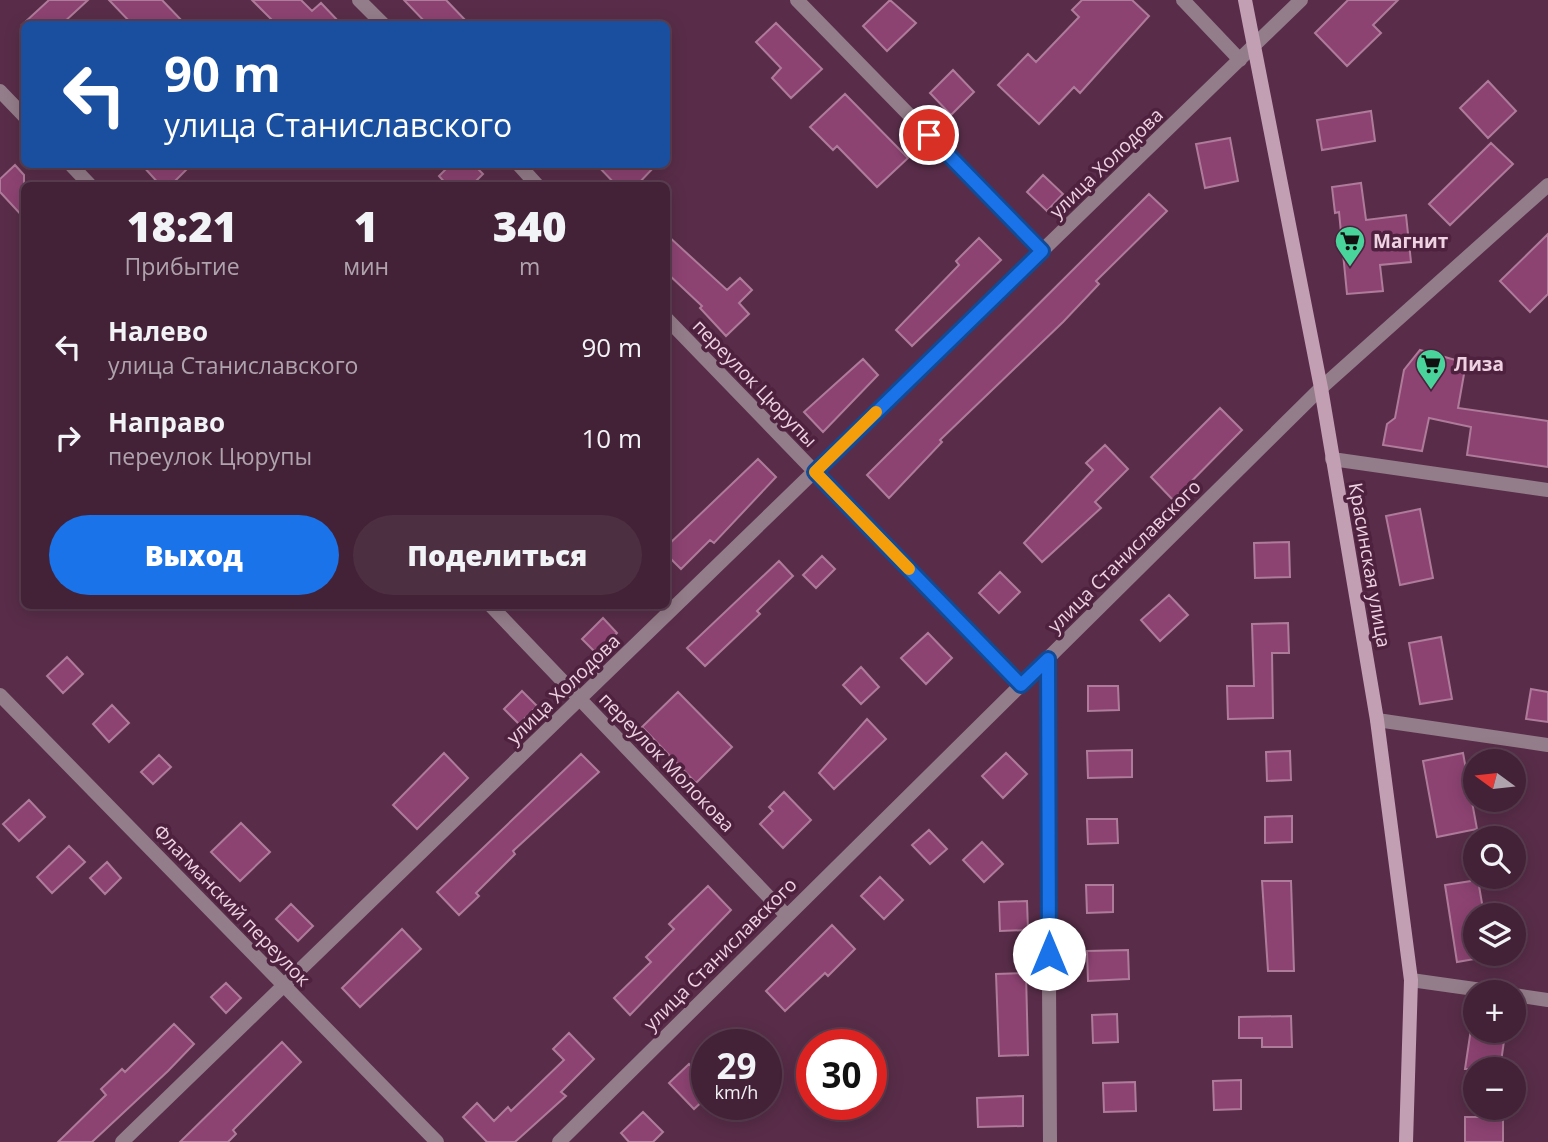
<!DOCTYPE html>
<html lang="ru">
<head>
<meta charset="utf-8">
<style>
  :root { --surface:#432237; --page:#4d2f42; --text:#f1f3f6; --muted:#afa4ad; --line:#5b3f52; --accent:#1a73e8 }
  body { margin:0; font-family:"Open Sans",sans-serif; background:var(--page); color:var(--text); height:100vh; display:flex; flex-direction:column; font-size:26px; white-space:nowrap }
  * { box-sizing:border-box; margin:0 }
  p { font-size:23px; color:var(--muted) }
  .icon { flex:none; width:38px; height:38px; fill:none; stroke:currentColor; stroke-width:2; stroke-linecap:round; stroke-linejoin:round }
  .map { position:relative; flex:1; overflow:hidden }
  .side { position:absolute; left:21px; top:182px; width:649px; height:427px; display:flex; flex-direction:column; background:var(--surface); border-radius:10px; box-shadow:0 4px 18px #0003,0 0 0 2px var(--line) }
  .side>* { flex:none }
  .top-card { position:absolute; left:21px; top:21px; width:649px; height:147px; border-radius:10px; box-shadow:0 4px 18px #0003,0 0 0 2px var(--line); background:#1a4fa0; color:#fff; overflow:hidden }
  .needle { width:46px; rotate:285deg }
  .controls { position:absolute; left:1463px; top:749px; display:grid; gap:14px }
  .controls a { display:grid; place-items:center; width:63px; height:63px; border-radius:50%; background:var(--surface); box-shadow:0 4px 18px #0003,0 0 0 2px var(--line); font-size:35px }
  .speed { position:absolute; left:691px; top:1029px; display:flex; gap:14px; font-size:35px; font-weight:700; text-align:center }
  .speed>* { display:grid; place-content:center; width:91px; height:91px; border-radius:50%; background:var(--surface); box-shadow:0 4px 18px #0003,0 0 0 2px var(--line); line-height:1 }
  .speed small { font-size:18px; font-weight:400 }
  .speed .limit { border:10px solid #d22; background:#fff; color:#111 }
  .pin { position:absolute; display:grid; place-items:center; width:60px; height:60px; color:#fff; margin:-30px; border:4px solid #fff; border-radius:50%; box-shadow:0 2px 7px #0007 }
  .me { position:absolute; width:77px; margin:-38px; rotate:0deg; stroke-linejoin:round; filter:drop-shadow(0 0 5px #0008) }
  .turn { display:flex; align-items:center; gap:24px; height:147px; padding:0 28px; font-size:32px }
  .turn .icon { width:91px; height:91px; stroke-width:2.5 }
  .turn b { display:block; font-size:49px; line-height:60px }
  .eta { display:flex; justify-content:space-evenly; align-items:center; height:119px; text-align:center }
  .eta b { font-size:42px; font-weight:800; line-height:49px }
  .primary-button { display:flex; gap:14px; margin-top:auto; padding:14px 28px }
  .primary-button a { flex:1; height:80px; border-radius:42px; background:var(--accent); color:#fff; font-size:28px; font-weight:800; line-height:80px; text-align:center }
  .primary-button a+a { background:var(--page); color:var(--text) }
  ul { padding:0; list-style:none }
  li { display:flex; align-items:center; gap:21px; height:91px; padding:0 28px }
  li div { flex:1 }
  li b { display:block; font-size:26px }
  li em { font-style:normal }
  .map>svg:first-child { display:block }
  .building { fill:#8d4372; stroke:#af7b9a; stroke-width:2 }
  .lines { fill:none; stroke-linecap:round; stroke-linejoin:round }
  .minor { stroke:#947d8a; stroke-width:14 }
  .secondary { stroke:#c39fb4; stroke-width:14 }
  .route-casing { stroke:#114b97; stroke-width:18 }
  .route { stroke:#1a73e8; stroke-width:12 }
  .slow { stroke:#f59e0b; stroke-width:12 }
  .labels { text-anchor:middle; stroke-width:7; stroke-linejoin:round; paint-order:stroke }
  .street-label { font-size:19px; fill:#eed2e2; stroke:#4e223e }
  .poi-label { font-size:19px; font-weight:bold; fill:#eed2e2; stroke:#4e223e; text-anchor:start }
</style>
</head>
<body>
<div class="map">
<svg width="1548" height="1142" viewBox="0 0 1548 1142">
  <rect width="100%" height="100%" fill="#592d49"/>
  <path class="building" d="M49 0H88L62 24H23Z
    M109 0H162L185 24H132Z
    M252 0H301L312 11 321 3 341 24H276Z
    M404 0H446L469 24H427Z
    M890 0 916 23 887 51 863 26Z
    M1082 0H1132L1149 16 1080 93 1074 87 1039 124 998 85 1028 54 1036 62 1079 17 1072 10Z
    M1348 0H1398L1373 25 1381 33 1347 66 1315 33Z
    M776 23 822 69 791 98 772 78 781 68 756 42Z
    M953 70 974 92 951 115 930 93Z
    M1488 81 1516 111 1488 138 1460 108Z
    M845 94 908 158 877 187 837 146 833 150 810 127Z
    M1371 111 1375 141 1322 150 1317 120Z
    M1230 138 1238 181 1205 188 1196 144Z
    M1491 143 1513 164 1450 225 1429 204Z
    M141 164H192L170 186H161Z
    M451 164H473L483 174 471 186H448L439 176Z
    M596 164H657L636 186H617Z
    M15 165 24 175V218L0 192V179Z
    M1043 175 1063 194 1047 211 1027 192Z
    M1361 183 1366 220 1406 215 1411 262 1380 265 1383 291 1347 294 1339 212 1335 213 1332 187Z
    M1149 194 1167 211 1096 281 1099 284 1063 322 940 440 942 442 889 498 867 475Z
    M1548 234V294L1530 312 1500 281Z
    M667 235 727 290 740 278 752 290 739 303 749 314 726 336 700 308 702 306 667 273Z
    M979 238 1001 260 912 346 896 330 959 265 956 261Z
    M1420 350 1466 363 1458 408 1548 421V467L1467 455 1471 427 1429 418 1422 451 1383 445 1387 424 1395 418 1404 370Z
    M863 359 878 375 823 432 804 412Z
    M1220 408 1242 430 1173 500 1151 477Z
    M1105 445 1128 469 1095 502 1101 508 1042 562 1024 543 1093 470 1086 463Z
    M758 459 776 477 714 543 710 540 681 569 667 555V546Z
    M1420 509 1433 578 1400 585 1386 516Z
    M1289 542 1290 577 1255 578 1254 543Z
    M822 556 835 569 816 588 803 575Z
    M779 561 793 576 757 611 760 614 705 666 687 648Z
    M1000 572 1020 592 999 613 979 593Z
    M1169 595 1188 615 1160 641 1141 620Z
    M603 618 617 633 597 654 582 639Z
    M1288 623 1289 653H1272L1273 718 1228 719 1227 686H1254L1252 624Z
    M928 633 952 658 926 684 901 658Z
    M1441 637 1452 699 1420 704 1409 643Z
    M67 657 83 674 63 693 47 676Z
    M861 667 879 687 861 704 843 685Z
    M1088 686H1118L1119 710 1088 711Z
    M1531 689 1548 692V722L1526 719Z
    M522 691 537 706 519 724 504 709Z
    M678 692 732 747 696 783 642 727Z
    M112 705 129 723 109 742 93 724Z
    M867 719 886 739 834 789 819 773Z
    M1132 750V777L1088 778 1087 751Z
    M1290 751 1291 780 1267 781 1266 752Z
    M444 753 468 778 417 829 393 805Z
    M1006 753 1027 774 1003 798 982 776Z
    M1463 753 1477 829 1437 837 1423 761Z
    M581 754 599 772 513 851 515 854 476 893 479 896 459 915 437 892Z
    M159 755 171 767 153 784 141 772Z
    M784 792 811 820 783 848 760 824 773 811 769 807Z
    M29 800 45 817 19 841 3 824Z
    M1292 816V842L1265 843V817Z
    M1087 819H1117L1118 843 1088 844Z
    M241 823 270 852 240 881 211 852Z
    M929 830 947 849 930 864 912 845Z
    M982 842 1003 864 984 882 963 860Z
    M69 846 85 862 52 893 37 877Z
    M107 862 121 878 105 894 90 878Z
    M880 877 903 900 884 919 861 896Z
    M1478 880 1484 915H1475V959L1457 962 1445 885Z
    M1262 881H1291L1294 971H1268Z
    M1086 885H1113V912L1087 913Z
    M708 886 731 910 630 1015 614 998 651 962 646 957 674 929 669 924Z
    M1027 901 1028 930 1000 931 999 902Z
    M291 904 313 926 298 941 276 919Z
    M832 925 855 949 828 976 825 973 785 1011 766 991Z
    M402 929 421 949 360 1007 342 988Z
    M1128 950 1129 979 1088 981 1087 951Z
    M1026 973 1028 1055 999 1056 996 974Z
    M226 983 241 998 226 1013 211 997Z
    M1117 1014 1118 1042 1093 1043 1092 1015Z
    M1291 1016 1292 1047H1262V1038H1239V1017Z
    M174 1024 194 1044 168 1071 92 1142H58L106 1095 101 1089 122 1069 125 1072Z
    M1471 1029 1505 1034 1500 1069H1465Z
    M569 1033 594 1059 561 1092 566 1096 515 1142H487L463 1117 477 1103 494 1121 508 1107 511 1111 564 1060 553 1049Z
    M282 1042 301 1062 233 1130 236 1134 228 1142H180Z
    M689 1064 707 1082V1097L694 1109 669 1083Z
    M1241 1080V1109L1214 1110 1213 1081Z
    M1135 1082 1136 1111 1104 1112 1103 1083Z
    M1023 1096V1126L978 1127 977 1098Z
    M643 1112 663 1132 653 1142H629L621 1133Z
    M1465 1117H1503V1142H1465Z"/>
  <g class="lines">
    <path class="minor" d="M359 0 383 24
      M797 0 1042 251
      M1183 0 1240 60
      M0 91 24 116
      M70 164 91 186
      M518 164 538 186
      M667 319 1021 685
      M1332 459 1548 490
      M491 606 786 915
      M1047 659 1050 1142
      M0 695 437 1142
      M1377 720 1548 745
      M1411 980 1496 992
      M1514 995 1548 1000
      M122 1142 1301 0
      M559 1142 1321 388 1548 185"/>
    <path class="secondary" d="M1245 0 1321 388 1377 720 1411 980 1406 1142"/>
  </g>
  <g class="lines">
    <g class="route-casing">
      <path id="route" d="M929 135 1042 251 815 472 1021 685 1048 659 1049 954"/>
    </g>
    <use href="#route" class="route"/>
    <path class="slow" d="M876 412 815 472 909 569"/>
  </g>
  <defs>
    <g id="supermarket-pin" transform="scale(1.575)"><path d="M0 17L-7.5 6A9.5 9.5 0 1 1 7.5 6Z" fill="#49d49c" stroke="#4e223e"/><path d="M-6-5.5h2.5l.6 2H6L4.5 2H-2.5L-4.4-4H-6ZM-1.5 3.2a1.3 1.3 0 1 0 .1 0ZM3 3.2a1.3 1.3 0 1 0 .1 0Z" fill="#111"/></g>
  </defs>
  <g fill-rule="evenodd">
    <use href="#supermarket-pin" x="1350" y="241"/>
    <use href="#supermarket-pin" x="1431" y="364"/>
  </g>
  <g class="labels">
    <g class="street-label">
      <text transform="translate(1106 163) rotate(-44)" y="7">улица Холодова</text>
      <text transform="translate(755 383) rotate(46)" y="7">переулок Цюрупы</text>
      <text transform="translate(1124 556) rotate(-45)" y="7">улица Станиславского</text>
      <text transform="translate(1370 565) rotate(80)" y="7">Красинская улица</text>
      <text transform="translate(563 689) rotate(-44)" y="7">улица Холодова</text>
      <text transform="translate(667 762) rotate(46)" y="7">переулок Молокова</text>
      <text transform="translate(232 905) rotate(46)" y="7">Флагманский переулок</text>
      <text transform="translate(720 954) rotate(-45)" y="7">улица Станиславского</text>
    </g>
    <g class="poi-label">
      <text x="1373" y="248">Магнит</text>
      <text x="1454" y="371">Лиза</text>
    </g>
  </g>
</svg>
<div class="controls">
<a><svg class="needle" viewBox="-14 -14 28 28"><path d="M0-13l5 13h-10z" fill="#e53935"/><path d="M0 13l5-13h-10z" fill="#afa4ad"/></svg></a>
<a><svg class="icon" aria-label="search" viewBox="0 0 24 24"><circle cx="10" cy="10" r="6"/><path d="M15 15l6 6"/></svg></a>
<a><svg class="icon" aria-label="layers" viewBox="0 0 24 24"><path d="M12 4l9 5-9 5-9-5zM3 14l9 5 9-5"/></svg></a>
<a>+</a>
<a>−</a>
</div>
<div class="speed"><div>29<small>km/h</small></div><div class="limit">30</div></div>
<div class="pin" style="left:929px;top:135px;background:#d93025"><svg class="icon" aria-label="arrive" viewBox="0 0 24 24"><path d="M6 21V4h12l-3 4 3 4H6"/></svg></div>
<svg class="me" style="left:1049px;top:954px" viewBox="-20 -20 40 40"><circle r="19" fill="#fff"/><path d="M0-13L10 11 0 6-10 11z" fill="#1a73e8"/></svg>
<div class="top-card">
<div class="turn"><svg class="icon" aria-label="left" viewBox="0 0 24 24"><path d="M17 20v-9H6M10 6l-5 5 5 5"/></svg><div><b>90 m</b>улица Станиславского</div></div>
</div>
<section class="side">
<div class="eta">
<div><b>18:21</b><p>Прибытие</p></div>
<div><b>1</b><p>мин</p></div>
<div><b>340</b><p>m</p></div>
</div>
<ul>
<li><svg class="icon" aria-label="left" viewBox="0 0 24 24"><path d="M17 20v-9H6M10 6l-5 5 5 5"/></svg><div><b>Налево</b><p>улица Станиславского</p></div><em>90 m</em></li>
<li><svg class="icon" aria-label="right" viewBox="0 0 24 24"><path d="M7 20v-9h11M14 6l5 5-5 5"/></svg><div><b>Направо</b><p>переулок Цюрупы</p></div><em>10 m</em></li>
</ul>
<div class="primary-button"><a>Выход</a><a>Поделиться</a></div>
</section>
</div>
</body>
</html>
